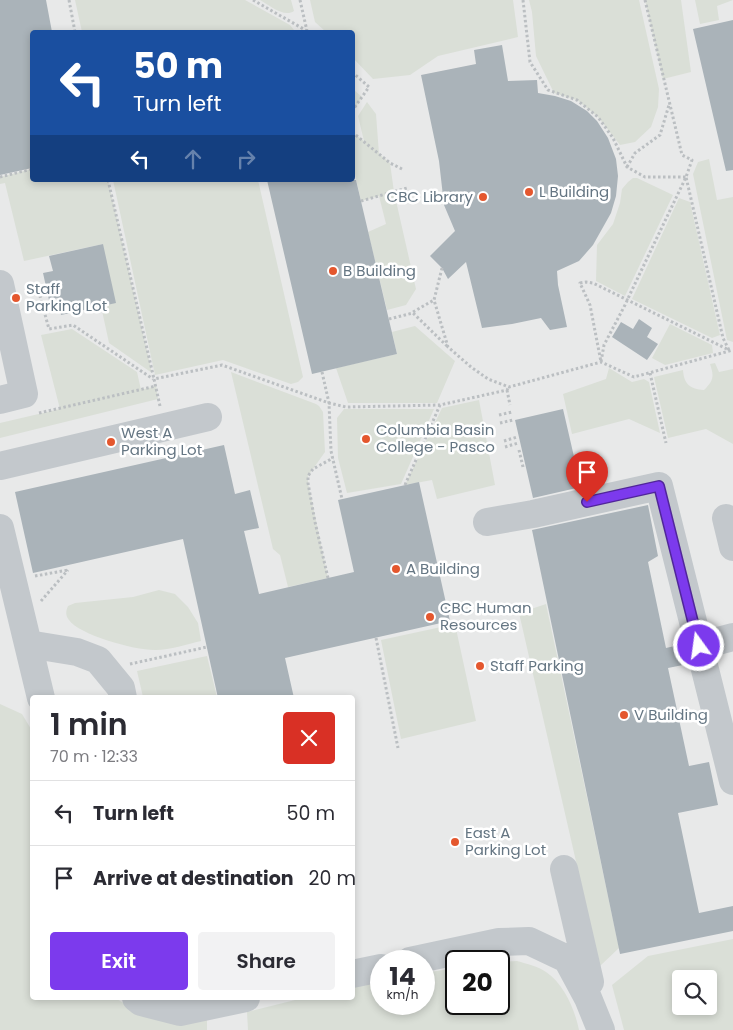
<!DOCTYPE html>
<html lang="en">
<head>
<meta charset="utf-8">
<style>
  :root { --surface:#fff; --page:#f2f2f3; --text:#2b2b33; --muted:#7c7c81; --line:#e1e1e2; --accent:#7c3aed }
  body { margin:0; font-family:Poppins,sans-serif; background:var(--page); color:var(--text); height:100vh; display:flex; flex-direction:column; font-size:19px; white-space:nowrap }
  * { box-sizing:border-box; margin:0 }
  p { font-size:16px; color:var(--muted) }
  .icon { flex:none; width:28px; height:28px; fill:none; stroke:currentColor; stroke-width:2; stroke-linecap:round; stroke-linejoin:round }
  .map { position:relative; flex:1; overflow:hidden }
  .side { position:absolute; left:30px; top:695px; width:325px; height:305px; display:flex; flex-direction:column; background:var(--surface); border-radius:5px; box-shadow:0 2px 8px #0003 }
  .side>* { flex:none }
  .hud { position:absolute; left:30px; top:30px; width:325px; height:152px; border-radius:5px; box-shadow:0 2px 8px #0003; background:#1a4fa0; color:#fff; overflow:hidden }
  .tools { position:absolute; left:672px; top:970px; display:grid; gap:10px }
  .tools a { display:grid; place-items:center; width:45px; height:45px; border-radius:5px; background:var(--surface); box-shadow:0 2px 8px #0003; font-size:25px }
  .speed { position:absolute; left:370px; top:950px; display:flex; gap:10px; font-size:25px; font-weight:700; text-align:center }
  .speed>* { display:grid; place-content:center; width:65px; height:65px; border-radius:50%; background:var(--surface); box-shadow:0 2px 8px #0003; line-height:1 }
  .speed small { font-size:12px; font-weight:400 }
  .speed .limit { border:2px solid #111; border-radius:8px; background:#fff; color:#111 }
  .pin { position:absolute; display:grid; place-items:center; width:42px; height:42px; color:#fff; margin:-51px -21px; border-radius:50% 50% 50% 0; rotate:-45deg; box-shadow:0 0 5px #0007 }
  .pin .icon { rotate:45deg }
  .me { position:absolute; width:55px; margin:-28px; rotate:346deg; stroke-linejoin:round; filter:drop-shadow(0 0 4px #0008) }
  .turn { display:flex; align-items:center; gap:18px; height:105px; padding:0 20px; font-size:22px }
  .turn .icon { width:65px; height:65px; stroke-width:2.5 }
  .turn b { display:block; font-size:35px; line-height:42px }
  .lanes { display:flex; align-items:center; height:48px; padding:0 20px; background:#0003; justify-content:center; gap:25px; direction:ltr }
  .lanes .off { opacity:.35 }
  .round { display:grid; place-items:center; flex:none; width:52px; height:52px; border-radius:5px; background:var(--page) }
  .head { display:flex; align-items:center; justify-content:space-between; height:85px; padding:0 20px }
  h1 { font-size:30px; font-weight:600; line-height:38px }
  .cta { display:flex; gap:10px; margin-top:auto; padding:10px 20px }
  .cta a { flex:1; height:58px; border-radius:5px; background:var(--accent); color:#fff; font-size:20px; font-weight:600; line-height:58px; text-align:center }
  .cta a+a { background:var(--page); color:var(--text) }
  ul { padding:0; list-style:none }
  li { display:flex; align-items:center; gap:15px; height:65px; padding:0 20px; border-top:1px solid var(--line) }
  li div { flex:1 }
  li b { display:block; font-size:19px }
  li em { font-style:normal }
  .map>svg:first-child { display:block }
  .built { fill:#e8e9e9; fill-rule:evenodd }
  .green { fill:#dadfd7; fill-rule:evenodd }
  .building { fill:#aab3b9 }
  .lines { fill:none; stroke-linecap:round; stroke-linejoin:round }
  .path { stroke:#bbbfc2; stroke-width:3; stroke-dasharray:2.5 2.5; stroke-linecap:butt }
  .minor { stroke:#c3c8cc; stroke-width:28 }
  .route-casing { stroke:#51269a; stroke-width:12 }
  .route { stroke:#7c3aed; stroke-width:9 }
  .poi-dot { fill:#e4572e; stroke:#fff; stroke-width:2 }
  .labels { text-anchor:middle; stroke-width:5; stroke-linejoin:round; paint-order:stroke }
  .poi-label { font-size:15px; fill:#657683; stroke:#fff; text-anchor:start }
</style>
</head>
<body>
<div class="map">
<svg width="733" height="1030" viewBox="0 0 733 1030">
  <rect width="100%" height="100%" fill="#fafaf8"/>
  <path class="built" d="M0 0H733V1030H0ZM32 32H352V180H32ZM32 698H352V998H32ZM381 961H424V1004H381ZM456 961H499V1004H456ZM681 979H709V1006H681Z"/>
  <path class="green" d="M75 0H245L290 25 294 30 292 32H82Z
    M260 0H291L294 11C284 18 269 5 260 0Z
    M310 0H513L518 37 438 56 410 75 373 79 353 58 352 32H326L315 22Z
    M529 0H639L659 89 658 107 651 127 635 142 620 145 598 117 577 100 554 93 536 56 532 12Z
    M645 0H681L691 72 663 79Z
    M695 0H733L717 6 719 20 700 24Z
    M353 89 362 97 353 111Z
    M367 102 376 114 379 154 390 163 394 192 416 289 406 305 387 310 368 232 386 224 379 196 361 201 353 165 352 132 364 141 358 116Z
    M709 159 717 200 733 197V342L727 340 693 174 698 162Z
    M32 169V180H108L152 373 109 343 101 306 103 244 24 261 5 183 0 184V177Z
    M633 178H637L673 195 625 296 596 281 597 245 613 224 620 203 622 189 628 182Z
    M113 180H258L303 377 298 382 291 384 223 360 155 375Z
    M679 198 690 202 720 335 712 338 632 299Z
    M670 324 712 345 713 353 665 365 652 358Z
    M415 326 455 361 437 403H348L336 368 397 354 392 332Z
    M72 329 137 372 141 390 156 386 158 399 0 438V423L60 409 41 335Z
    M715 363 719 372 733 369V444L706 429 668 438 654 377 683 370C684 384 690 389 704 390 714 380 714 376 710 364Z
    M609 368 632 382 644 379 649 382 660 433 629 419 572 434 563 394 606 379Z
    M231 372 316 404 319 406 323 412 325 452 308 476V483L328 578 288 587 280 555 273 549Z
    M479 400 495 485 437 499 432 480 405 485 442 408Z
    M344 409H434L401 484 347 493 338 458 337 418Z
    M159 590 175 594 188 607 198 623 201 641C187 644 170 650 156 650 137 651 79 635 69 620 65 615 66 611 68 606L75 603 133 597Z
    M546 604 619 948 600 966 519 613Z
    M455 624 476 721 401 739 381 640Z
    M207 656 217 697H143L137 671Z
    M0 704 22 714 31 729 32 737V998H115L139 1012 207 1019V1030H0Z
    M733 939V1030H624L612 985 648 956ZM681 979H709V1006H681Z
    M517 961C527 964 538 966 546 972 564 984 575 1010 579 1030H248L247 1012 303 998H352L353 985 381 980V1004H424V973L456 968V1004H499V962Z"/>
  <path class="building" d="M0 0H46L52 32H32V168L0 175Z
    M733 20V170L726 171 693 29Z
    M502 45 508 81 537 80 538 93 555 96 571 101 587 111 597 121 608 138 616 159 618 176 616 196 611 213 593 245 579 261 557 271 558 285 567 327 550 330 541 318 512 324 482 328 466 262 448 279 442 268 430 256 455 231 444 205 439 161 421 75 476 64 474 50Z
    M267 180H356L397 354 312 374Z
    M103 244 116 303 61 315 58 298 49 300 43 273 53 271 49 256Z
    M639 319 652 328 647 337 658 344 647 360 612 337 621 322 633 329Z
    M563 409 581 487 533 498 515 420Z
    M224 445 235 494 250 490 259 528 244 531 259 594 354 572 338 500 419 482 450 621 285 658 294 698H218L183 539 33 573 15 492Z
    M648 505 658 556 648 562 666 648 683 644 688 664 668 668 689 766 709 762 718 805 678 813 699 913 733 906V931L620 954 532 530Z"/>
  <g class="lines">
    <path class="path" d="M69 0 75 32
      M253 0 307 31
      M300 0 307 31 309 32
      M523 0 530 62 548 90 577 100 598 117 613 138 627 167 645 177H686
      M645 0 682 155 692 160 686 177 631 292 625 305 604 345 601 362 590 305 580 283 586 282 593 283 729 350 723 338 686 177
      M352 72 369 87 352 111
      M352 132 390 163 402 169
      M627 167 635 153 660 135 669 105
      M0 177 32 169
      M108 180 154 379
      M361 201 407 188
      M442 268 434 300 448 347 471 367 488 379 509 387 601 362 634 377 733 350
      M46 287 38 289 49 329 73 325 153 379
      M413 312 434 300
      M389 319 413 313 448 347
      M322 372 329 403 331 451 342 499
      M650 373 666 443
      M507 390 510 405
      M160 406 154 379 222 365 329 403 346 407 440 405 507 390 509 387
      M39 413 156 386
      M499 415 512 412
      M500 423 513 420
      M504 441 517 437
      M505 447 518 443
      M519 450 523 467
      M405 485 440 405
      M35 576 68 570
      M328 578 315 522 308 483V476L313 469 333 458
      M41 601 68 570
      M376 638 398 748
      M130 664 207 647"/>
    <path class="minor" d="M0 284 24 394 0 400
      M0 466 208 417
      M726 518 733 547
      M487 522 533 514 659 486 733 781
      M0 528 41 698
      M28 644 77 652 98 660 121 688 123 698
      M699 646 733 637
      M564 869 590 982
      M410 961 499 942 529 941 567 959 588 998 601 1030
      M352 974 381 968
      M136 998 141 1002 180 1012 246 998"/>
  </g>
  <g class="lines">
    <g class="route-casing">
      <path id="route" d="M587 502 659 486 699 646"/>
    </g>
    <use href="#route" class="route"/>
  </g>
  <g class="poi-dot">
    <circle cx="529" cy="192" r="5"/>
    <circle cx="483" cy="197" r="5"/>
    <circle cx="333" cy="271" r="5"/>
    <circle cx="16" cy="298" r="5"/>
    <circle cx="366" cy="439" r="5"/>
    <circle cx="111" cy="442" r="5"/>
    <circle cx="396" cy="569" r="5"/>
    <circle cx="430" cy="617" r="5"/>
    <circle cx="480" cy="666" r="5"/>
    <circle cx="624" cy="715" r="5"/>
    <circle cx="455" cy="842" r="5"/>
  </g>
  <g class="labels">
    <g class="poi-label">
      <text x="539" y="197">L Building</text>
      <text x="473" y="202" text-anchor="end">CBC Library</text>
      <text x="343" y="276">B Building</text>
      <text x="26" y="294">Staff<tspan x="26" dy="17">Parking Lot</tspan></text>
      <text x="376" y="435">Columbia Basin<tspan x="376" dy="17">College - Pasco</tspan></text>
      <text x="121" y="438">West A<tspan x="121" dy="17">Parking Lot</tspan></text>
      <text x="406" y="574">A Building</text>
      <text x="440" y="613">CBC Human<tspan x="440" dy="17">Resources</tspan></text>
      <text x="490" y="671">Staff Parking</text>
      <text x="634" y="720">V Building</text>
      <text x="465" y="838">East A<tspan x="465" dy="17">Parking Lot</tspan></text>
    </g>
  </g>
</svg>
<div class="tools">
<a><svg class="icon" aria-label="search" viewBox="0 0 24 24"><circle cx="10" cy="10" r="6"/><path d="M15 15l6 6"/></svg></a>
</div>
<div class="speed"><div>14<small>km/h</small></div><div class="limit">20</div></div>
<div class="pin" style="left:587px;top:502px;background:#d93025"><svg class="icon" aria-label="arrive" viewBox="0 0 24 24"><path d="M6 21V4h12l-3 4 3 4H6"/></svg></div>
<svg class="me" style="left:699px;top:646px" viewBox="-20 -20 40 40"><circle r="17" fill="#7c3aed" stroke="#fff" stroke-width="3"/><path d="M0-11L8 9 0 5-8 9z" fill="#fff"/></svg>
<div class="hud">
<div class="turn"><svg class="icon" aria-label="left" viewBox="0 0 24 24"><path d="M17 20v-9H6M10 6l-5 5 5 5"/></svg><div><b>50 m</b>Turn left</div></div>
<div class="lanes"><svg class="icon" aria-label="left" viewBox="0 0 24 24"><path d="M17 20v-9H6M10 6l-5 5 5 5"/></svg><svg class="icon off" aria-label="ahead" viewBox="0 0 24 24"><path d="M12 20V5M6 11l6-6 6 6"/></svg><svg class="icon off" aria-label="right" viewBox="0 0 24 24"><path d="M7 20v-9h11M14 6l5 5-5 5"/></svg></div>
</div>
<section class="side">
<div class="head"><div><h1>1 min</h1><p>70 m · 12:33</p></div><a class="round" style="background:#d93025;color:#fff"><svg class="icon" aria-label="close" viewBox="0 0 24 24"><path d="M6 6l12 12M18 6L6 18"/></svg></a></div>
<ul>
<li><svg class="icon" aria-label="left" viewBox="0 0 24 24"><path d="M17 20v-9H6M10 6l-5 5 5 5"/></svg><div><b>Turn left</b></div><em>50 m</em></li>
<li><svg class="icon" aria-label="arrive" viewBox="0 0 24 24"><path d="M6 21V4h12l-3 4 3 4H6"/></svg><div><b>Arrive at destination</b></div><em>20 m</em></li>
</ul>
<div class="cta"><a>Exit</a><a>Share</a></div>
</section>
</div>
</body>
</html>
